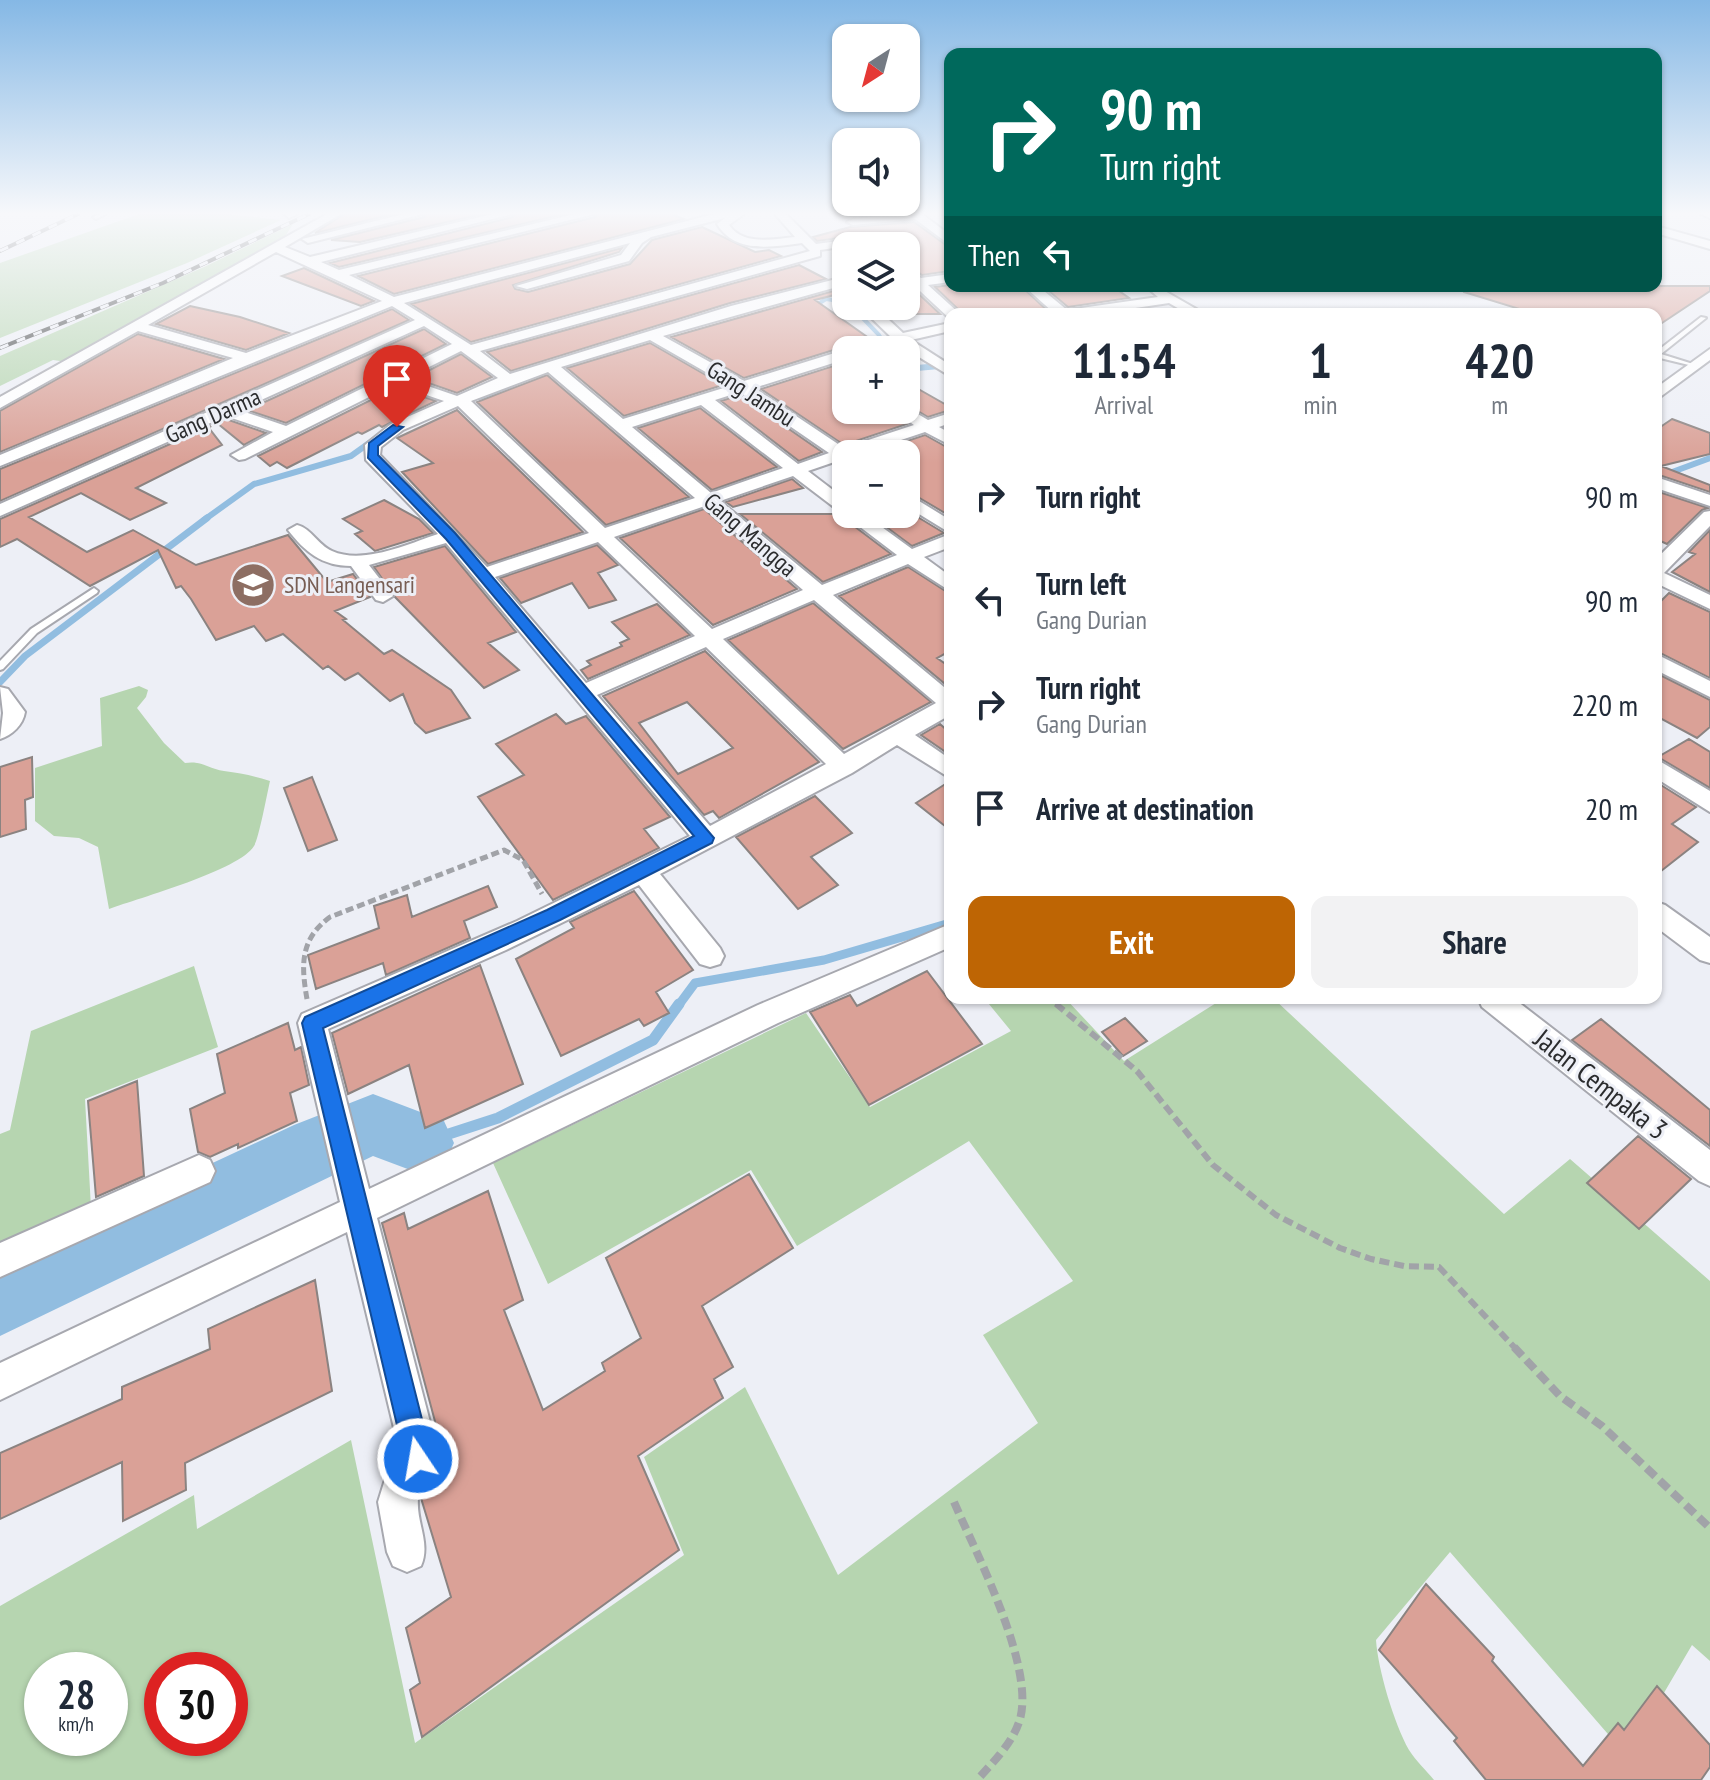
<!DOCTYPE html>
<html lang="en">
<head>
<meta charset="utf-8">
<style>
  :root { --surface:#fff; --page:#f2f2f3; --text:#1f2937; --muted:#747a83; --accent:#be6504 }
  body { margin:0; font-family:"PT Sans Narrow",sans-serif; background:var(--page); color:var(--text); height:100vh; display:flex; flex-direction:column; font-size:30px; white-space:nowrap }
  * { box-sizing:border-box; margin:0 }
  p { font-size:26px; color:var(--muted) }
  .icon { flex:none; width:44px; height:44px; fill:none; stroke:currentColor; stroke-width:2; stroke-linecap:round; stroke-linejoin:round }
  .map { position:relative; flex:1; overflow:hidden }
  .drawer { position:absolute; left:944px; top:308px; width:718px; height:696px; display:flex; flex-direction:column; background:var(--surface); border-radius:16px; box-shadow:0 2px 6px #0004 }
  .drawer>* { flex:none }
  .guide { position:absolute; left:944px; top:48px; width:718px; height:244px; border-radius:16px; box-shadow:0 2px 6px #0004; background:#00695c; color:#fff; overflow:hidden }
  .needle { width:52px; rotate:216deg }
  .controls { position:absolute; left:832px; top:24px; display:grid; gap:16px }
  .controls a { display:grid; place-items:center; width:88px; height:88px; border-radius:16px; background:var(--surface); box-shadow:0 2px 6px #0004; font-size:40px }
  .speed { position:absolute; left:24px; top:1652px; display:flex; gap:16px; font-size:40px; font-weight:700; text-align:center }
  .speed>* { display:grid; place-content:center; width:104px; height:104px; border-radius:50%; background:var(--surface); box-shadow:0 2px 6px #0004; line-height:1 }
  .speed small { font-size:20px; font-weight:400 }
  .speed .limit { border:12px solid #d22; background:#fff; color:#111 }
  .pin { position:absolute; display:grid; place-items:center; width:68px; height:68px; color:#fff; margin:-82px -34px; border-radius:50% 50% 50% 0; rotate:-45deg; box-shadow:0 0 8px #0007 }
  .pin .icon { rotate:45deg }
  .me { position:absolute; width:88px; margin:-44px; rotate:348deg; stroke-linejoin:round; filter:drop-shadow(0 0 6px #0008) }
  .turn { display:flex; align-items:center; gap:28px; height:168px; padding:0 24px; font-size:36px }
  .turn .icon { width:104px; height:104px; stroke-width:2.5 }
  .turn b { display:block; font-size:56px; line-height:68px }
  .then { display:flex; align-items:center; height:76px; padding:0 24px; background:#0003; gap:16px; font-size:30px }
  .eta { display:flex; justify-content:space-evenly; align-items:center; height:136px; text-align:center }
  .eta b { font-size:48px; font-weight:700; line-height:56px }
  .action { display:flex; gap:16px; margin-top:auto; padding:16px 24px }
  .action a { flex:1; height:92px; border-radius:16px; background:var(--accent); color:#fff; font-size:32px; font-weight:700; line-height:92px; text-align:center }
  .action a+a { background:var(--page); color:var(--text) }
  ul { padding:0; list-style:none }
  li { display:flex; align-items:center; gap:24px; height:104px; padding:0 24px }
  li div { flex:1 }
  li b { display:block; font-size:30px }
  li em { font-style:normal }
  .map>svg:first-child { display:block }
  .green { fill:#b6d5b0; fill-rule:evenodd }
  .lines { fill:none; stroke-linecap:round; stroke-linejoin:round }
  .stream-far4 { stroke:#91bde0; stroke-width:4 }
  .stream-far3 { stroke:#91bde0; stroke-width:6 }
  .stream-far2 { stroke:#91bde0; stroke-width:7 }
  .stream-far1 { stroke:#91bde0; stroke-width:9 }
  .stream { stroke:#91bde0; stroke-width:11 }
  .river { fill:#91bde0; fill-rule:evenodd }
  .building { fill:#daa197; stroke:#8b8381; stroke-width:2; fill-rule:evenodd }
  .service-casing { stroke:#a7a8af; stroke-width:4 }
  .minor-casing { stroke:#a7a8af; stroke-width:4 }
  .path-far2 { stroke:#a1a3a8; stroke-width:5; stroke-dasharray:8 4; stroke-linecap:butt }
  .path-far1 { stroke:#a1a3a8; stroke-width:6; stroke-dasharray:10 5; stroke-linecap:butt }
  .path { stroke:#a1a3a8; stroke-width:8; stroke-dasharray:12 6; stroke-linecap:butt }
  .service { fill:#fff; fill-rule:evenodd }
  .minor { fill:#fff; fill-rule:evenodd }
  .rail-casing { stroke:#454749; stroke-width:4 }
  .rail { stroke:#edeff6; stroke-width:3; stroke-dasharray:9; stroke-linecap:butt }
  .route { fill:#1a73e8; stroke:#114b97; stroke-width:2 }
  .labels { text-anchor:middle; stroke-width:6; stroke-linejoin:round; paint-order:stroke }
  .far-street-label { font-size:24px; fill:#2b2c2e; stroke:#edeff6 }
  .far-education-label { font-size:24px; fill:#785e54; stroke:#edeff6; text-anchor:start }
  .street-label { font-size:28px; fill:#2b2c2e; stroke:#edeff6 }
</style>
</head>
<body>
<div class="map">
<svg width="1710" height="1780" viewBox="0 0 1710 1780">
  <rect width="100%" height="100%" fill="#edeff6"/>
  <path class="green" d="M139 214H226L281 220 187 263 0 338V263Z
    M293 224 284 238 267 250 67 362 53 360 0 386V356L204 267Z
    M139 686 148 690 146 697 137 708 164 743 185 763C201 760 210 769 224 771 241 773 254 776 270 781 267 794 259 838 254 846 240 870 139 898 109 909L98 847 79 838 54 836 35 821V768L102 746 100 698Z
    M194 966 218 1047 85 1099 91 1208 0 1245V1134L10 1130 31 1031Z
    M984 998H1065L1124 1061 1224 998H1273L1504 1214 1570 1159 1710 1281V1661L1692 1645 1627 1756 1450 1552 1376 1640C1378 1670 1394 1723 1409 1750 1416 1761 1426 1770 1434 1780H0V1606L194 1495 197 1529 351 1440 415 1743 684 1555 644 1457 745 1387 838 1575 1038 1423 983 1335 1073 1281 969 1141 797 1246 751 1170 548 1284 493 1163 806 1013 870 1107 1011 1031ZM42 1670H110V1738H42ZM162 1670H230V1738H162Z"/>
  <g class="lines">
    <path class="stream-far4" d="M851 306 879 335 888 350
      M810 309 826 299 846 302"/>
    <path class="stream-far3" d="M906 369 950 365
      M479 397 517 389
      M1656 478 1710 458
      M204 520 254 484 351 456 397 423"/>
    <path class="stream-far2" d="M0 682 25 656 207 518"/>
    <path class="stream-far1" d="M678 1006 695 983 824 960 950 923"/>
    <path class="stream" d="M421 1143 498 1118 653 1040 679 1004"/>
    <path class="river" d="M373 1094 444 1121 454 1143 444 1165 421 1174 373 1156 0 1336V1262L294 1125Z"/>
  </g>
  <path class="building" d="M344 214H393L315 233Z
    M426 214H482L360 242 331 240 424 217Z
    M515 214H564L339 267 330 263 513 217Z
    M597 214H672L684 219 394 294 358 276 595 217Z
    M914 222 950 248V271L922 275 906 264V246H869L878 244 879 236 876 233 817 241 813 237 850 227Z
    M702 227 755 252 769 250 781 256 471 342 411 304 622 248 619 252 513 285 515 289 528 292 630 264 652 240Z
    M799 265 826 279 730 303 511 371 487 352Z
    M304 268 374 301 361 306 282 276Z
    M906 282 940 314H906Z
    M950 285 1021 286 1051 314H963L935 287Z
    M1043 286H1112L1129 298 1068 307Z
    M1465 286H1710V291L1656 327V314H1536L1464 292Z
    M844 288 846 292 815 300 873 341 840 348 744 378 671 337Z
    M190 306 240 317 289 333 246 350 156 324Z
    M392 309 409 320 0 501V469Z
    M424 329 446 344 286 423 247 410Z
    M138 334 224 359 0 452V411Z
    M650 343 723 385 624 416 567 368Z
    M461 354 492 377 457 393 420 380H410Z
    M846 362V410H886L907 424 844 445 761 389Z
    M547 375 689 497 606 525 477 402Z
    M407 382 408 392 436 401 382 427 379 425 362 434 358 432 287 468 277 462 270 466 258 456Z
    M906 382 950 407V410L928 417 906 404Z
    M740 395 822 452 799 461 721 401Z
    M700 408 777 467 712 490 638 428Z
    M457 410 583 532 488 564 402 472 433 463 397 438Z
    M226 419 266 433 244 445 217 423Z
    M1672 419 1710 433V454L1661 466 1710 485V492L1656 474V430Z
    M211 426 209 428 222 445 136 488 166 503 130 520 81 493 29 517 87 552 133 530 196 565 288 535 327 582 353 574 370 597 335 611 346 619 343 620 384 654 392 650 451 690 470 718 426 733 415 723 403 694 390 701 358 673 345 680 328 666 323 669 283 634 266 641 254 626 216 640 191 599 181 586 176 588 158 550 90 586 17 539 0 547V519Z
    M925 435 950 449V516L906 490V454H868Z
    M792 479 803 488 733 507 726 502Z
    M1656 491 1708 508 1702 510 1667 544 1656 539Z
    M384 500 419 519 433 533 375 551 355 534 362 531 343 519Z
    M704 509 797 589 713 625 620 538Z
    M906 510 944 533 912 546 869 514H906Z
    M740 514H838L891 554 823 582Z
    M1710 530V592L1672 572 1695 554 1689 552Z
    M597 545 618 565 598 573 616 600 589 608 572 583 521 603 500 578Z
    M445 546 516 632 488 643 519 670 484 688 395 597 374 567Z
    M908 567 950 594V651L937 658 950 667V688L839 596Z
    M1669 593 1710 612V678L1656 651V606Z
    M813 603 931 702 843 749 728 640Z
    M657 604 690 635 588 679 581 670 591 665 587 661 622 646 620 643 629 639 612 622Z
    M705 651 819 762 719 818 713 811 704 815 603 696ZM687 702 733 748 678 774 639 723Z
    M1656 673 1710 700V727L1697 738 1656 716Z
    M556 714 566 724 586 716 670 817 644 829 659 848 553 900 478 797 524 775 496 744Z
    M940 724 950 733V755L921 735Z
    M1689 739 1710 752V788L1658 757Z
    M32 757 33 797 25 800 26 829 0 837V767Z
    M312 777 337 840 308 851 284 788Z
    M950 781V830L916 803Z
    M1656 782 1696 807 1672 824 1698 842 1656 875Z
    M815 796 852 833 811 857 838 885 798 909 736 837Z
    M488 886 497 907 464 921 470 938 386 975 383 963 316 989 308 955 379 928 374 906 407 895 412 917Z
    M634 891 693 970 656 992 669 1013 644 1026 639 1019 561 1056 516 959 574 928 570 922Z
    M480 965 523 1084 425 1128 409 1065 348 1094 332 1033Z
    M927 971 982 1044 869 1105 810 1012 850 995 857 1006Z
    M1125 1018 1147 1041 1123 1056 1102 1032Z
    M1601 1019 1710 1110V1146L1572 1040Z
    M288 1023 295 1050 301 1047 309 1085 290 1093 297 1121 238 1148V1144L210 1157 198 1152 190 1109 225 1093 217 1054Z
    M137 1081 144 1176 96 1197 88 1101Z
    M1638 1136 1691 1179 1639 1229 1587 1183Z
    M749 1174 793 1248 702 1306 733 1367 714 1379 723 1398 638 1456 679 1550 422 1737 410 1690 420 1683 406 1628 451 1597 421 1498 427 1484 448 1470 382 1223 404 1213 408 1229 488 1191 523 1300 504 1310 543 1410 605 1371 602 1363 641 1338 606 1258Z
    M315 1280 332 1391 185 1463 186 1490 123 1521 122 1462 0 1519V1453L122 1399V1387L210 1349 208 1329Z
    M1426 1584 1494 1657 1492 1661 1583 1766 1618 1723 1624 1730 1657 1686 1710 1745V1767L1701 1780H1486L1454 1741 1457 1738 1379 1650Z"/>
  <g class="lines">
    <g class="service-casing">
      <path id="service" d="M100 214H106L96 219 93 217Z
        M1701 317 1706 318 1661 354 1693 364V366L1656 357V352Z
        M94 588 98 591 97 593 37 633 3 669 0 670V661L31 629Z"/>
    </g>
    <g class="minor-casing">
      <path id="minor" d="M284 214H297L289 218Z
        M327 214H341L285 247 310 257 493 214H512L321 262 339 270 575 214H594L349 275 394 297 714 214H744L729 225C743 246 774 239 795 237L775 214H786L816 244 876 236V242L820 250V256L480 351 510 374 731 306 840 278 846 281 844 285 663 336 744 381 841 351 847 350 846 359 754 388 844 448 914 425 892 410H906V407L928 420 950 413V423L939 427 950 433V445L925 432 859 454H846V462L840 460 808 471 846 500V514H864L912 549 950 534V547L924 557 950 576V591L908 564 833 595 950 692V715L915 735 950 759V778L897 745 852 773 660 874 720 948 724 956 720 964 710 967 700 964 639 885 506 950 328 1029 369 1189 758 1005 950 924V947L778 1023 377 1218 438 1453C435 1469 419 1485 418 1499 416 1523 431 1543 421 1566L407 1572 393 1566 387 1552 378 1502 387 1473 400 1453 347 1232 0 1400V1363L340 1202 298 1023 302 1014 517 921 690 836 446 543 369 565 393 596 383 602 376 600 351 566C322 566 305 552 288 530L297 525C311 528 318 545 332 551 363 565 408 544 438 534L366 460 365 445 391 424 444 401 409 389V383H419L457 396 498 378 461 351 245 459 239 460 231 455 273 432 226 416 0 516V504L415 320 392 306 0 466V455L233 358 138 331 0 408V397ZM725 218 717 224C735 254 772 247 802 243L810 251 471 345 404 303 630 243 621 255 516 286 527 289 629 261 642 243 651 237ZM276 252 382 301 246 353 148 325ZM424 326 452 344 286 426 239 410ZM650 340 730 386 623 419 561 367ZM548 372 695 498 605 528 471 401ZM740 392 829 453 798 464 715 400ZM701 405 783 468 711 493 632 427ZM458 406 589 533 487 567 380 455 381 447 403 430ZM793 476 897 555 822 585 720 501ZM705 506 803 590 712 629 614 537ZM598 542 695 636 586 683 495 577ZM814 600 936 703 844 754 723 639ZM706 647 826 764 710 826 597 695Z
        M404 214H423L308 243 302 239Z
        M899 214H922L950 235V245L915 219 853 225 847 222 853 219Z
        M1701 214H1710V218Z
        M1656 226 1710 241V249L1656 233Z
        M906 267 921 278 950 274V282L928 285 960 314 948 317 906 278Z
        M1024 286H1038L1067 310 1158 297 1150 290 1156 286 1205 314H1188L1169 303 1095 314H1055Z
        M859 306H874L903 333 950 323V331L911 340 950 365V376L901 346 881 350H854L893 339Z
        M1710 349V360L1656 400V388Z
        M1656 477 1710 495V506L1656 488Z
        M906 493 950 520V533L906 506Z
        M1710 511V526L1664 573 1710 595V609L1656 583V559L1704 512Z
        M1656 654 1710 681V697L1656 670Z
        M0 687 8 689 25 712C23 725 12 735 0 739L3 713Z
        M1656 759 1710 791V812L1656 778Z
        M1656 902 1665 905 1710 937V963L1700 960 1656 927Z
        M1478 998H1513L1710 1150V1186L1699 1181 1482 1007Z
        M199 1155 210 1160 215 1171 210 1182 0 1277V1243Z"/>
    </g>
    <path class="path-far2" d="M1045 998 1060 1006
      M307 999C301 965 300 939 330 917L504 850 523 860 542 894"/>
    <path class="path-far1" d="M1056 1004 1137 1071 1213 1165 1276 1215 1340 1248 1371 1259 1404 1266 1439 1267 1516 1349"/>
    <path class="path" d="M1514 1347 1560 1396 1602 1426 1710 1528
      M954 1502C976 1553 1035 1666 1020 1719 1013 1743 993 1762 977 1780"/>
    <use href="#service" class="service"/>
    <use href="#minor" class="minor"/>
    <g class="rail-casing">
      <path id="rail" d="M0 251 78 214
        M0 348 163 283 309 214"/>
    </g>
    <use href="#rail" class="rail"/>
  </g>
  <linearGradient id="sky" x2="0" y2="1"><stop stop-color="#85b8e5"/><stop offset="0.46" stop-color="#f7f8fb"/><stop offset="1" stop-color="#f7f8fb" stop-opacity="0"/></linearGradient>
  <rect width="1710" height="463" fill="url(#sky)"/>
  <path class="route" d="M393 425 403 427 378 446V455L455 533 714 838 712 843 560 920 323 1028 432 1459 428 1469 418 1473 409 1469 405 1459 302 1023 305 1017 547 910 694 836 446 539 368 458 369 443Z"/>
  <defs>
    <g id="school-disc" transform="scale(2.3)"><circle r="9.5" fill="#8d6e63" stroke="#edeff6"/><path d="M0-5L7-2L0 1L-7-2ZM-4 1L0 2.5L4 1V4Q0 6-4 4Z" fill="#fff"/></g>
  </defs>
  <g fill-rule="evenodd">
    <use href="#school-disc" x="253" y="585"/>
  </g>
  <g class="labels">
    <g class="far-street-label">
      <text transform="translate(751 394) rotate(33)" y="8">Gang Jambu</text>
      <text transform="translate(213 416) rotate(-24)" y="8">Gang Darma</text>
      <text transform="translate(750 535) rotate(41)" y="8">Gang Mangga</text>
    </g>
    <g class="far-education-label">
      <text x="284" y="593">SDN Langensari</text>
    </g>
    <g class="street-label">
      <text transform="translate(1601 1084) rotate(38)" y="10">Jalan Cempaka 3</text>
    </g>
  </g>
</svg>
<div class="controls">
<a><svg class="needle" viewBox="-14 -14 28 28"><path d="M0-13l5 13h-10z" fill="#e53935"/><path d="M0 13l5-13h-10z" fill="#747a83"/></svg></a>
<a><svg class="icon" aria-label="sound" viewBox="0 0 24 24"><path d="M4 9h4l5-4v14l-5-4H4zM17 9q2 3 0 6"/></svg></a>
<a><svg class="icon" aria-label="layers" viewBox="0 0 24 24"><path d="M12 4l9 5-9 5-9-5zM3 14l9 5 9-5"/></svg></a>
<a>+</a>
<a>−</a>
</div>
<div class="speed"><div>28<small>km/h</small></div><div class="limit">30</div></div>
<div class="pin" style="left:397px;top:427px;background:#d93025"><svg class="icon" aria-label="arrive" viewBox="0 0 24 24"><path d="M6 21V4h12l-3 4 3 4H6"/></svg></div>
<svg class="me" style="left:418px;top:1459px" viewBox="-20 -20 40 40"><circle r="17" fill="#1a73e8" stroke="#fff" stroke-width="3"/><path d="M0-11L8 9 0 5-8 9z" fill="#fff"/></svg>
<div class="guide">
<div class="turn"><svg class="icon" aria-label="right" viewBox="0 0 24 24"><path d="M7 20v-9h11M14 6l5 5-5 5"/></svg><div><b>90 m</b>Turn right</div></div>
<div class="then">Then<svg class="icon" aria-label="left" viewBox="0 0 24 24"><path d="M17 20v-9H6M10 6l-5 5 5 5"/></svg></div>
</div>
<section class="drawer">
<div class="eta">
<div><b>11:54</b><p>Arrival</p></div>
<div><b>1</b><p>min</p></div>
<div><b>420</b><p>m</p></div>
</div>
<ul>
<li><svg class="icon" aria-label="right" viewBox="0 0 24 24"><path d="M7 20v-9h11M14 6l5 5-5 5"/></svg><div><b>Turn right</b></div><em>90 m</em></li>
<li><svg class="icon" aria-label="left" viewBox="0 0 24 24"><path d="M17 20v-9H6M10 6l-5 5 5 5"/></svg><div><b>Turn left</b><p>Gang Durian</p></div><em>90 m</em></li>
<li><svg class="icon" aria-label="right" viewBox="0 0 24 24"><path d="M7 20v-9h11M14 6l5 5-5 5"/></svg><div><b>Turn right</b><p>Gang Durian</p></div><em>220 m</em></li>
<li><svg class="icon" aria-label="arrive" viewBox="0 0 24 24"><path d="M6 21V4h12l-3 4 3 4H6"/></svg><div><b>Arrive at destination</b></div><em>20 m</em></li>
</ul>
<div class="action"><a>Exit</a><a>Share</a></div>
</section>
</div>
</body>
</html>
